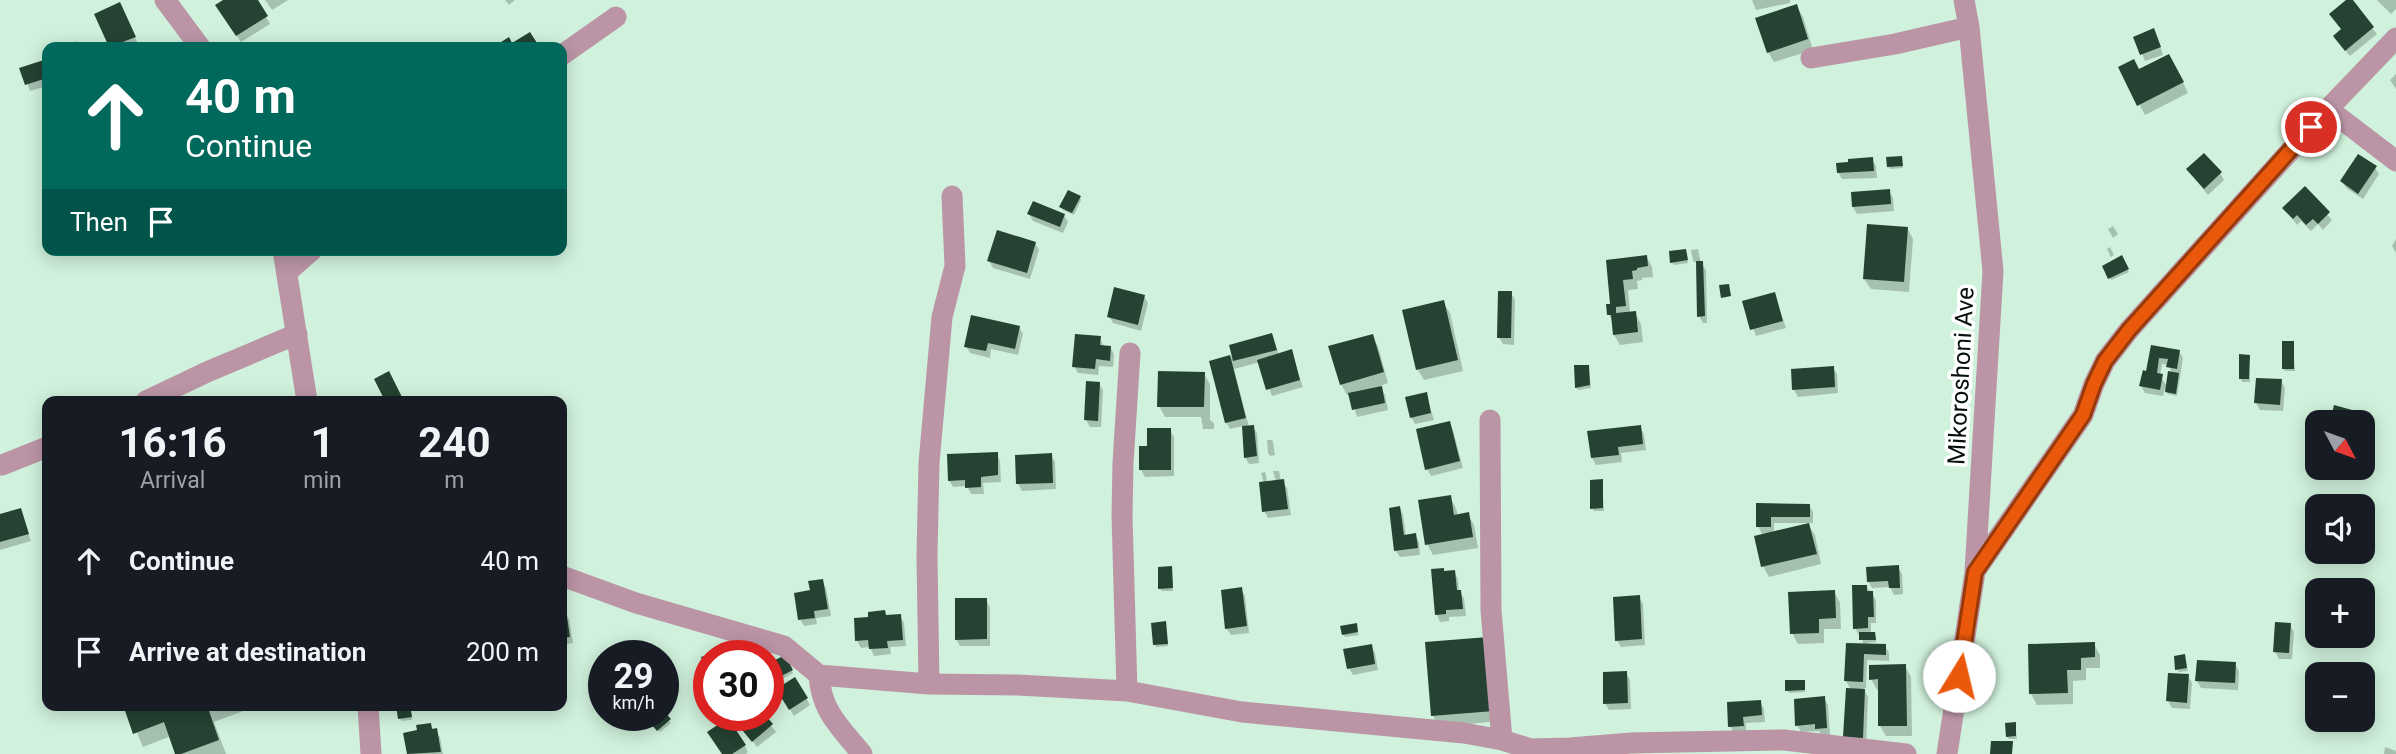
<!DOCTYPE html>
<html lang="en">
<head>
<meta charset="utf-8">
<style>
  :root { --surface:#171b24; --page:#20242c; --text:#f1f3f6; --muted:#9ea1a6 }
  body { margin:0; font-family:Roboto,sans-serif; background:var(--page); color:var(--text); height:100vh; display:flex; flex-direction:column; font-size:26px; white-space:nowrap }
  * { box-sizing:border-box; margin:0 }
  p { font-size:23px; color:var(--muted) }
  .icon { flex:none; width:38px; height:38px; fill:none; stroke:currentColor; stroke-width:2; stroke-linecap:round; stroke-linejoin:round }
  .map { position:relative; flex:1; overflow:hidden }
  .side { position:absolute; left:42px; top:396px; width:525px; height:315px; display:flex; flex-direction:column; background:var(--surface); border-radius:14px; box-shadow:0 4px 18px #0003 }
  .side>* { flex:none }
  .top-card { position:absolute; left:42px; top:42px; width:525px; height:214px; border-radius:14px; box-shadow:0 4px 18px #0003; background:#00695c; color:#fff; overflow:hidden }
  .needle { width:46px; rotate:131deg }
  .controls { position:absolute; left:2305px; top:410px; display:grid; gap:14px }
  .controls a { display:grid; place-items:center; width:70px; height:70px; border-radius:14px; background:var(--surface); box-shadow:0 4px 18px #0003; font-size:35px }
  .speed { position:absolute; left:588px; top:640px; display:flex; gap:14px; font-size:35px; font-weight:700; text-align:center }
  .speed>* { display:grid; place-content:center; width:91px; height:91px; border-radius:50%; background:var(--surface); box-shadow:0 4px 18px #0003; line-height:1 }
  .speed small { font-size:18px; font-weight:400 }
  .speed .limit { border:10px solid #d22; background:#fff; color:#111 }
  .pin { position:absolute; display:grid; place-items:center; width:60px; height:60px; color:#fff; margin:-30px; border:4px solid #fff; border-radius:50%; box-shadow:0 2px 7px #0007 }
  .me { position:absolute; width:77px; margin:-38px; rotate:9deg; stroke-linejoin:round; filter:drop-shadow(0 0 5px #0008) }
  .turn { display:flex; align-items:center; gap:24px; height:147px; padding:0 28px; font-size:32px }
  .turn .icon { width:91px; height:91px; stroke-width:2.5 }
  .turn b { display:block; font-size:49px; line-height:60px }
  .then { display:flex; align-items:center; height:66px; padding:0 28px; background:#0003; gap:14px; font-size:26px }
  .eta { display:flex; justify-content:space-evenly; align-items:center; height:119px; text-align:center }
  .eta b { font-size:42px; font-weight:700; line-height:49px }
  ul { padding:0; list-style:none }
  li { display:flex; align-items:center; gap:21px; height:91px; padding:0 28px }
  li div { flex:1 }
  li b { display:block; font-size:26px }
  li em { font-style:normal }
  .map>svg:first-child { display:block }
  .shadow { fill:#0003; fill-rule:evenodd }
  .building { fill:#254232 }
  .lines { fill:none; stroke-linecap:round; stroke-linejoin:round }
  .minor { stroke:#bb95a6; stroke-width:21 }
  .route-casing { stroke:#983908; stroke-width:18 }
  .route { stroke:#ea580c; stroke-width:12 }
  .labels { text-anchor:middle; stroke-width:7; stroke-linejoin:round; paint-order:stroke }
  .street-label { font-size:24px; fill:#06110b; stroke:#fff }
</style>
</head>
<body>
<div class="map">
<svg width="2396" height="754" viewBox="0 0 2396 754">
  <rect width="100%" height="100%" fill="#d0f1dc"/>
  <path class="shadow" d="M226 0H256L270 24 241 42 221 12Z
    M265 0H288L272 10Z
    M505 0H515L509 5Z
    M1752 0H1790V3L1756 10Z
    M2348 0 2377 34 2350 56 2339 43Z
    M2377 0H2396V9L2391 14Z
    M1797 7 1803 17 1813 50 1774 62 1768 52Z
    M123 11 138 44 131 47H111L97 15Z
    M2157 37 2163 55 2145 61 2135 38Z
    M76 41 79 47H68L67 45Z
    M47 61V86L30 91 22 69Z
    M2175 66 2188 93 2145 115 2120 68 2139 71Z
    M2396 74V89L2390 80Z
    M1901 158 1903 168 1890 169 1888 166Z
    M1872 159 1876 166 1877 178 1842 179 1838 172Z
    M2375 168 2379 174 2363 199 2346 188 2342 181Z
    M2188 170 2220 173 2224 180 2208 195Z
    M2305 189 2332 220 2323 230 2318 224 2311 231 2301 221 2297 225 2285 209Z
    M1889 191 1893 198 1894 211 1857 214 1853 207 1852 194Z
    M1080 197 1081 200 1074 215 1063 210 1061 207Z
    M1029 214 1064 215 1068 222 1063 233 1033 221Z
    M2113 226 2118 234 2113 238 2108 229Z
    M1907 228 1913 239 1909 292 1871 289 1864 279Z
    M2396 239V253L2392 246Z
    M1035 243 1039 250 1030 279 993 268 989 261Z
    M2110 247 2114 255 2111 257 2107 249Z
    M1698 249 1701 263 1706 270 1707 323H1703L1699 316 1697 262H1694L1693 260 1691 250Z
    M1685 251 1688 263 1674 265 1672 262Z
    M1646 256 1652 267 1653 277 1642 278V280L1637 281 1638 289 1628 290 1630 313H1635L1641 324 1643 342 1620 345 1614 335 1613 321 1609 315 1612 305 1607 261Z
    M2122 258 2129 272 2111 280 2104 266Z
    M1511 293 1515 300 1514 345 1503 344 1499 337Z
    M1774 294 1786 328 1756 336 1744 303Z
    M1144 296 1148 303 1141 331 1113 323 1109 316Z
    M1443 302 1450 313 1463 371 1424 380 1418 370 1404 311Z
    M1019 327 1023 334 1018 355 991 349 990 358 970 353 966 346Z
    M1272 335 1279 355 1291 352 1303 387 1272 396 1260 362 1234 369 1249 427H1253L1257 433 1259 463 1249 464 1245 457 1243 426 1230 429 1226 422 1211 362 1233 356Z
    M1372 336 1378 346 1388 383 1380 386 1385 395 1388 410 1357 417 1350 394 1347 395 1341 384Z
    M1100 338 1104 347H1110L1114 354 1113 367 1099 366 1098 375 1078 373 1074 366Z
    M2293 343 2295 371H2285L2283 368Z
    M2152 347 2179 351 2183 358 2177 396 2168 394 2165 388 2163 396 2145 393 2141 386 2148 373ZM2162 364 2169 365 2172 374 2167 386 2160 376Z
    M2249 356 2250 382H2242L2241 379Z
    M1588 366 1591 388 1578 390 1576 387Z
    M1833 368 1837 374 1838 393 1798 397 1794 390Z
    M1204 374 1210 384V420L1214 423V429H1203L1201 417H1165L1159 406Z
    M2281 381 2285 388 2283 411 2260 410 2256 403Z
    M1099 384 1103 390 1101 427H1090L1086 420Z
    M1426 394 1434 420 1415 424 1411 417Z
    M2362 414 2366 421 2362 432V422H2332Z
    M1449 423 1453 430 1463 468 1431 476 1427 469Z
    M1640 427 1644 434 1646 450 1621 453 1622 462 1596 465 1592 458 1589 433Z
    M1170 430 1174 437V476L1145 477 1141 470 1149 448Z
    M1267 440H1272L1273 442 1275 455 1270 456 1268 453Z
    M997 454 1000 461 1001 482 983 483 984 494H971L967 486 953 487 949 480Z
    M1051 455 1055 462 1056 489 1022 491 1018 484Z
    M1273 471H1279L1281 481 1287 488 1291 515 1268 518 1264 511V483L1261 473 1265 472 1266 475 1267 483 1276 482Z
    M1602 481 1604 511H1594L1592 508Z
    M1450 497 1456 508 1458 516 1468 514 1474 525 1478 548 1433 555 1427 544Z
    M1758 505H1809L1813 512V523H1774V533L1808 525 1815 535 1821 564 1769 577 1763 566V536L1758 526Z
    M1400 508 1403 515 1406 536 1415 535 1419 542 1420 555 1400 557 1396 551Z
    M20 510 31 541 0 550V516Z
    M1898 567 1902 574 1903 594 1894 595 1890 587 1872 588 1868 581Z
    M1171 568 1173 591H1162L1160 589Z
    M1433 571 1454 572 1458 579 1459 592 1464 598 1466 616 1449 617V621L1440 622 1437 615Z
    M822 581 826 588 831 616 816 618 817 624 804 626 800 619 812 592Z
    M1866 586 1876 600V623H1871V634L1876 636V642L1866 643V646H1885L1889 653V661L1867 660 1866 688H1863L1868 697 1866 745 1849 744 1851 690 1846 681 1864 646 1861 635H1859L1855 628Z
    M1241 589 1245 596 1249 633 1231 635 1227 629Z
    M1834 592 1840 602 1841 629H1824V643L1798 644 1792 633Z
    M1639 597 1643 604 1645 645 1621 647 1617 640Z
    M986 600 990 607V646H960L956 639Z
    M565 612 569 619 573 643 562 645V613Z
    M900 616 904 623 906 646 890 647 891 654 874 656 870 647 861 648 857 641 856 620Z
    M1165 623 1168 646 1156 647 1155 644Z
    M1356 625 1359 635 1345 637 1343 634Z
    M2290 625 2294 632 2292 659H2279L2275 652Z
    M1427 644 1499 721 1439 727 1433 716Z
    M2094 644 2100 655V668H2086V680L2073 681V704L2037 705 2031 694Z
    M1371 646 1375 653 1378 670 1353 675 1349 668Z
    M2184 656 2188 671 2179 672 2177 669Z
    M784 657 793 673 782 679 773 663Z
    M2235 664 2239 671 2238 690 2201 688 2197 681Z
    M1905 666 1911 677 1912 736H1886L1880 726V690H1877L1871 679Z
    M1626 673 1630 680 1631 709 1609 710 1605 703Z
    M2188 676 2192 683 2190 709 2172 708 2168 701Z
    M795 679 810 705 794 716 778 690Z
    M1804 682 1805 692 1789 693 1787 690Z
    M1824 698 1828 705 1830 735H1821L1819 731 1801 732 1797 725Z
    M1760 702 1764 709 1765 722 1746 723V732L1734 733 1730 726Z
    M125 705H259L214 722 226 754H177L171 736 143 747Z
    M398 705H410L412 720 401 721Z
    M646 716H663L671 723 660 732Z
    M742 716H764L776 732 757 747 737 720Z
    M2015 724 2017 739H2009L2007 736Z
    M430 725 440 737 443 754H408L405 734 419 732Z
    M745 746 748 752 746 754H723Z
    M2385 747 2396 751V754H2384Z"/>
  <path class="building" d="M223 0H258L268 16 236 36 215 5Z
    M2346 0H2353L2374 27 2345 51 2333 36 2341 29 2329 14Z
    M120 2 136 37 109 47 94 14Z
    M1797 4 1808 39 1767 53 1755 18Z
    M2154 28 2161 47 2140 55 2133 37Z
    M530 32 539 46 537 47H500L498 44 509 37 512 43Z
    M2169 54 2184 82 2137 106 2118 67 2134 59 2139 69Z
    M47 59V78L25 85 19 68Z
    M2204 153 2222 172 2204 189 2186 169Z
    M2358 154 2377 166 2358 194 2340 181Z
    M1902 156 1903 166 1887 167 1886 157Z
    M1873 157 1874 171 1837 173 1836 163 1848 162V159Z
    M2305 186 2330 212 2318 224 2313 219 2306 225 2297 215 2293 219 2282 208Z
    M1890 189 1891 204 1852 207 1851 192Z
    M1068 190 1081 196 1072 213 1059 207Z
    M1033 201 1065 214 1060 227 1027 214Z
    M1867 224 1908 227 1904 282 1863 279Z
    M997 230 1036 242 1027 273 987 261Z
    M1686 249 1688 260 1670 263 1669 251Z
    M1647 255 1648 266 1637 268V270L1632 271 1633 279 1623 280 1626 306 1616 307V313L1636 311 1638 332 1613 335 1611 315H1607L1606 304H1610L1606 260Z
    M2122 255 2129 269 2108 279 2102 266Z
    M1696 261H1703L1705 316 1697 317Z
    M1729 284 1731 296 1721 298 1719 285Z
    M1114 287 1145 295 1138 325 1107 317Z
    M1498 291H1512L1511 338H1497Z
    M1775 292 1783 321 1750 330 1742 301Z
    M1444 300 1458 360 1416 370 1402 310Z
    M971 315 1020 326 1015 349 988 343 986 351 964 347Z
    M1272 333 1277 350 1233 361 1229 345Z
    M1075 334 1101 336 1100 345 1111 346 1110 361 1096 359 1095 369 1072 367Z
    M1373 334 1384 372 1340 385 1328 346Z
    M2282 341H2294V369H2282Z
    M2151 345 2180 350 2177 369 2166 367 2168 359 2159 358 2157 373 2163 374 2160 390 2139 386 2143 370 2146 371Z
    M1292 349 1300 380 1266 390 1257 360Z
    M2239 354 2250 355 2249 379H2239Z
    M1230 355 1246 418 1225 423 1209 361Z
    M1574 365H1589L1590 385 1575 388Z
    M1834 366 1835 387 1792 390 1791 369Z
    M389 371 404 401H385L374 379Z
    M1158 371 1205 372 1204 407H1157Z
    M2168 371 2179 373 2176 394 2165 392Z
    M2256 378 2282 379 2280 405 2254 403Z
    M1086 381 1100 382 1098 421 1084 420Z
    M1382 386 1385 403 1352 410 1348 393Z
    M1427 392 1431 413 1410 418 1405 397Z
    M2334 405 2363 413 2360 422H2330Z
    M1450 421 1460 461 1425 470 1416 429Z
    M1254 425 1257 456 1244 458 1242 426Z
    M1641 425 1643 444 1618 447 1619 455 1591 458 1587 431Z
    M1147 428H1171V470H1139V446H1147Z
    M998 452V475L981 477V487L965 488V480L948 481 947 454Z
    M1052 453 1053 483 1016 484 1015 455Z
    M1284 479 1288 509 1262 512 1259 482Z
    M1603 479V508L1590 509V480Z
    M1451 495 1454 515 1469 512 1473 537 1425 545 1418 500Z
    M1756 503 1810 504V517H1771V527H1756Z
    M1400 506 1404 535 1416 533 1418 548 1394 551 1389 508Z
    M21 508 29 534 0 542V514Z
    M1809 523 1817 554 1761 567 1754 536Z
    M1899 565 1900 588H1889L1888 581 1867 582 1866 567Z
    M1172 566 1173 588 1158 589V567Z
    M1444 568V571L1455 570 1457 590H1461L1463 609 1446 610V614L1435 615 1431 569Z
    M823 579 828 609 814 611 815 618 798 620 794 593 810 590 808 581Z
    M1852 585H1867V591H1873L1874 617H1868V628L1853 629Z
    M1242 587 1247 626 1225 629 1221 590Z
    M1835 590 1836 618 1819 619V633L1790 634 1788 592Z
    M1640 595 1642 639 1615 641 1613 597Z
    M955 598H987V639L955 640Z
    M566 610 570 637 562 638V611Z
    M885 610 886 615 901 614 903 640 887 641 888 648 869 649 868 640 855 641 854 618 868 617V612Z
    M1166 621 1168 644 1153 645 1151 623Z
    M2275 622 2291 623 2289 653 2273 652Z
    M1357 623 1358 632 1342 635 1340 626Z
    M1859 632H1875L1876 640H1859Z
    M1488 637 1494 711 1431 716 1425 642Z
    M2095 642V657L2081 658V670H2067L2068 693 2029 694 2028 644Z
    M1846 643 1886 644V655L1864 654 1863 682 1844 681Z
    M1372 644 1375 664 1347 669 1343 649Z
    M720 651 722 656H709L708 678 701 657Z
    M2185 654 2187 668 2175 670 2174 656Z
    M785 655 793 670 779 677 771 662Z
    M2197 660 2236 662 2235 683 2195 681Z
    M1906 664 1907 726H1878V679L1869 680V665Z
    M1627 671 1628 703 1603 704V672Z
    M2168 673 2189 674 2187 703 2166 701Z
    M795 677 808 698 789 710 776 689Z
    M1785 680H1805V690L1785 691Z
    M1846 688 1865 689 1863 738 1843 737Z
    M1825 696 1827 728 1815 729V724L1795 726 1794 699Z
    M1761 700 1762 715 1743 717 1744 726 1728 727 1727 702Z
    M123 705H213L208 708 219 740 181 754H175L164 722 133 734Z
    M396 705H410L412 717 398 719Z
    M663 710 671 719 657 731 644 716H663Z
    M740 716H766L773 724 752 742 734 720Z
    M728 718 746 745 732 754H722L707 732Z
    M2016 722V736L2006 737 2005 723Z
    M431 723 432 729 437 728 441 752 407 754 403 733 417 730 416 725Z
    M1991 741H2013L2012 754H1990Z"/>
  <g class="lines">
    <path class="minor" d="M165 0 200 47
      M562 55 616 17
      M1811 58 1895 44 1969 27
      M2328 109 2396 161
      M283 250 307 401
      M287 272 312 250
      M146 401 207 372 297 334
      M1490 420 1491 610 1502 740
      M2 465 47 447
      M1976 570 2083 415 2094 384 2105 361 2129 330 2328 109 2396 38
      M562 576 636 603 784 646 819 675 929 684 1018 685 1127 691 1242 712 1464 733 1502 740 1531 749 1570 748 1631 743 1784 740 1906 754
      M819 675C821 711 840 727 862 754
      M929 684 927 556 929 463 942 317 955 266 952 196
      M1127 691 1122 516 1123 463 1130 353
      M368 705 371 754
      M1947 754 1975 572 1993 271 1969 27 1964 0"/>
  </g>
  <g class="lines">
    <g class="route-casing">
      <path id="route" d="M1959 676 1975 572 2083 415 2094 384 2105 361 2129 330 2311 127"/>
    </g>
    <use href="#route" class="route"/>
  </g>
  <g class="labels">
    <g class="street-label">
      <text transform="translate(1961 376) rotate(-87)" y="8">Mikoroshoni Ave</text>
    </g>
  </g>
</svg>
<div class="controls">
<a><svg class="needle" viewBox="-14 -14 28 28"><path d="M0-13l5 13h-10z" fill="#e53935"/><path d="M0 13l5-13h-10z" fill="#9ea1a6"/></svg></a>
<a><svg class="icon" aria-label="sound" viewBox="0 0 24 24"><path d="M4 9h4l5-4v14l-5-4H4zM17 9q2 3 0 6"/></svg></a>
<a>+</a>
<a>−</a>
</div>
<div class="speed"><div>29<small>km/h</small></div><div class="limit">30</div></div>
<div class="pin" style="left:2311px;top:127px;background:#d93025"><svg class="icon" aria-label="arrive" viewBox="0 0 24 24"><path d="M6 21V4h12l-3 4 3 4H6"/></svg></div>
<svg class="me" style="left:1959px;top:676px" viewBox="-20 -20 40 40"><circle r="19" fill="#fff"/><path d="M0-13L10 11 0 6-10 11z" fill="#ea580c"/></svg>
<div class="top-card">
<div class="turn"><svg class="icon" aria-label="ahead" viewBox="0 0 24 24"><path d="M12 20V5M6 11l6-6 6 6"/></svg><div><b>40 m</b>Continue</div></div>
<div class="then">Then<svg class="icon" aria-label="arrive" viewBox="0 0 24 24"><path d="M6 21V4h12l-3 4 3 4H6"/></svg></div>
</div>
<section class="side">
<div class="eta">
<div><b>16:16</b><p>Arrival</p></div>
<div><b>1</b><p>min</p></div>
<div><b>240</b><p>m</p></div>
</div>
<ul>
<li><svg class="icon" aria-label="ahead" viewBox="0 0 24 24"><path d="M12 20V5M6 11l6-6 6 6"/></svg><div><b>Continue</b></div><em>40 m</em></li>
<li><svg class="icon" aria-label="arrive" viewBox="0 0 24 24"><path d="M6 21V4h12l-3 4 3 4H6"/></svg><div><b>Arrive at destination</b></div><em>200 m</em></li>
</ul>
</section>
</div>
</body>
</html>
